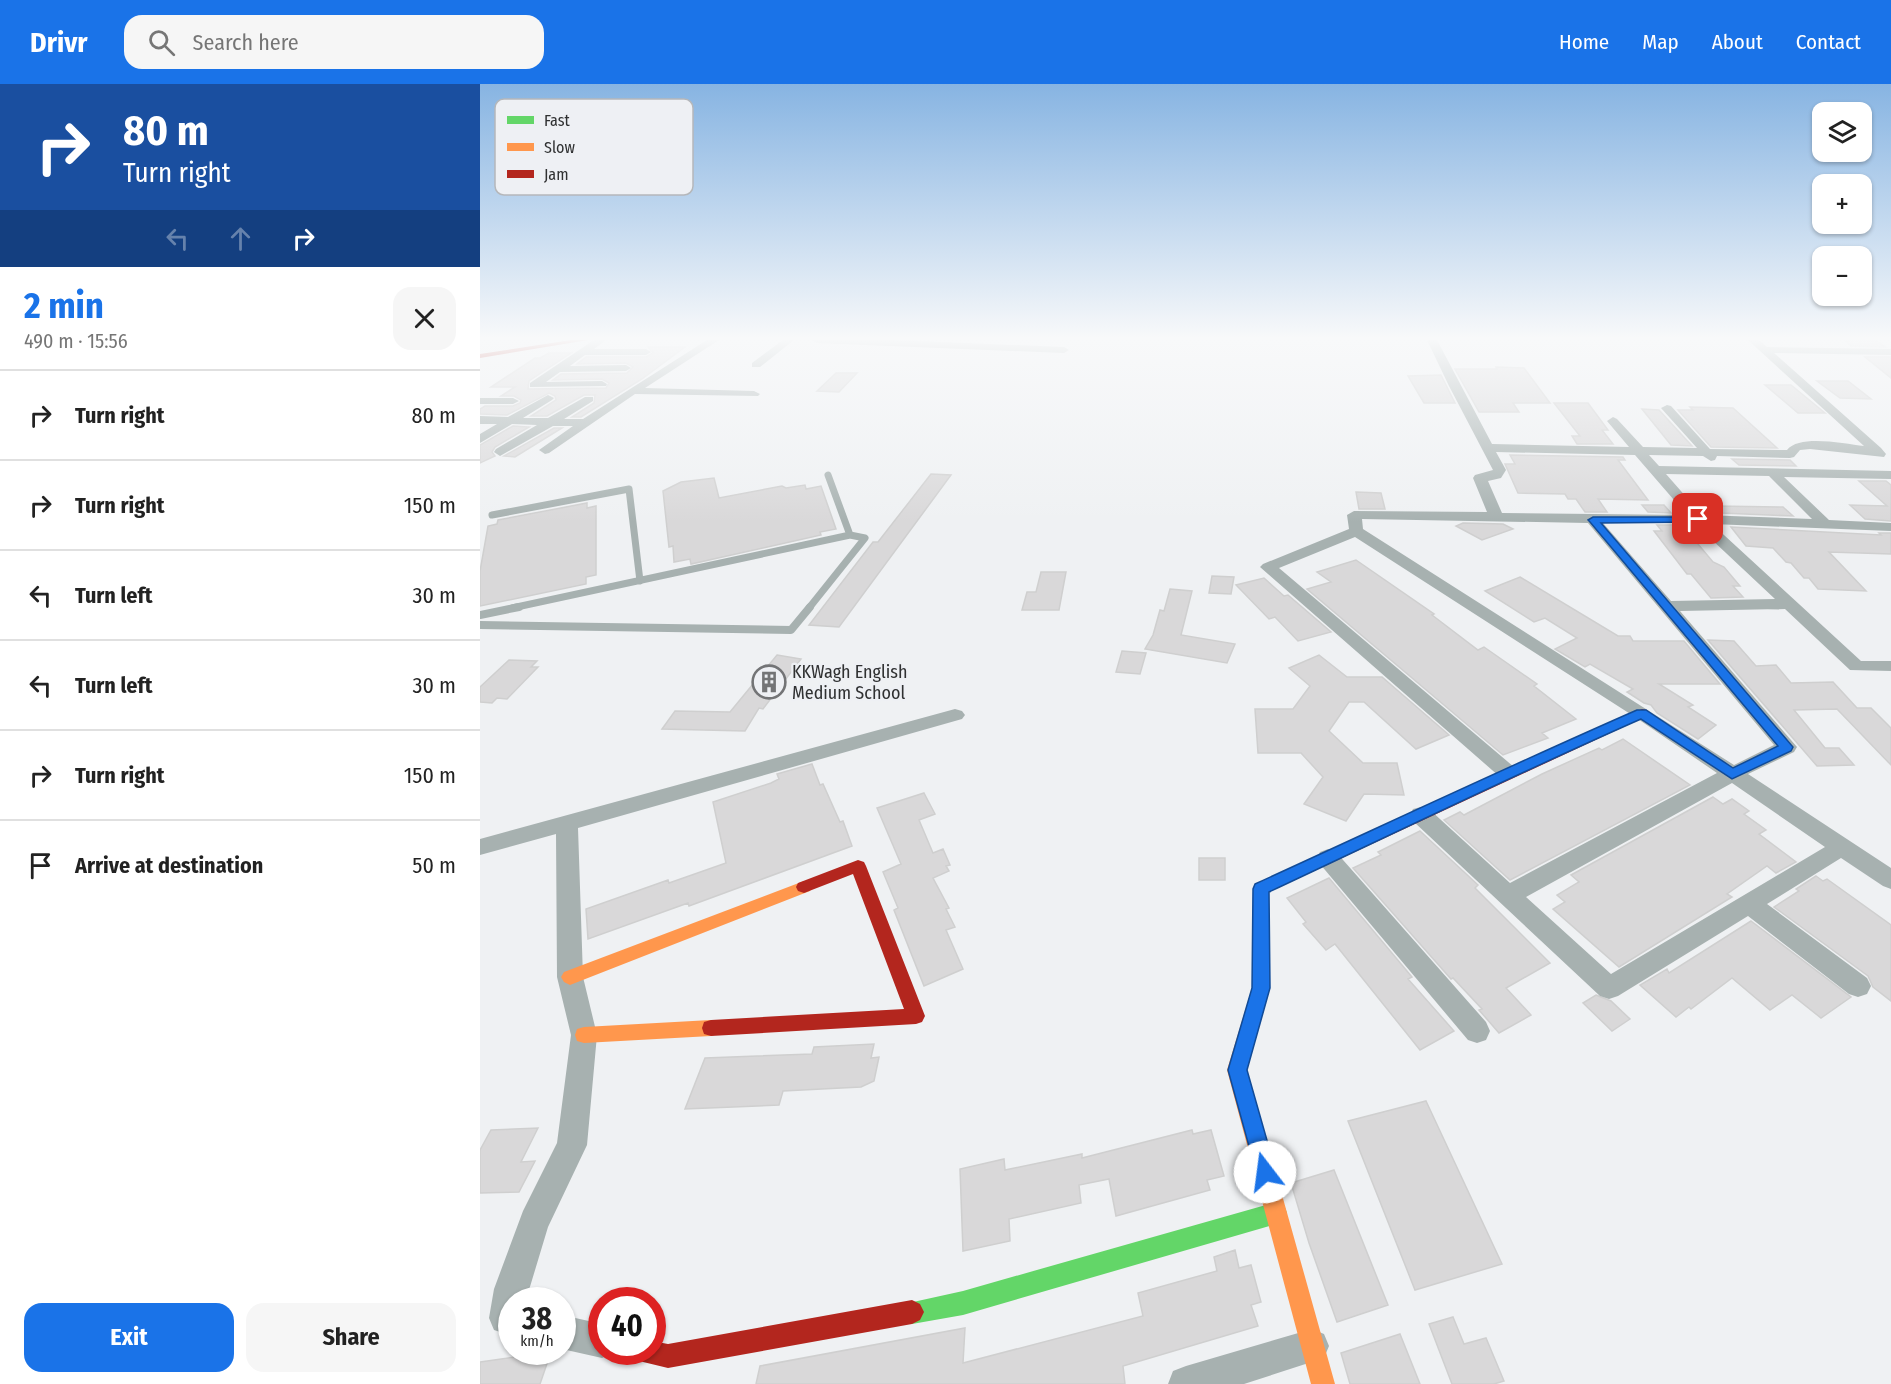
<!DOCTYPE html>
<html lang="en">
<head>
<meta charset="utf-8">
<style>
  :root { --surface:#fff; --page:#f6f6f6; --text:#222; --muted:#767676; --line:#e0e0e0; --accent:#1a73e8 }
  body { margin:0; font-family:"Fira Sans Condensed",sans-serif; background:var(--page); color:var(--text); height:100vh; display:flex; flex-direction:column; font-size:22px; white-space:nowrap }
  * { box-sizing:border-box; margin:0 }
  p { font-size:20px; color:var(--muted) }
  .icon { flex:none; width:33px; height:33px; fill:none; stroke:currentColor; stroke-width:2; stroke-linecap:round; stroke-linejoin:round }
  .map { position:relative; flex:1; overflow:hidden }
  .panel { display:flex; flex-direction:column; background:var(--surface); width:480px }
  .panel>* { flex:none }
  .hud { background:#1a4fa0; color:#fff; overflow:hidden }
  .buttons { position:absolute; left:1332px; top:18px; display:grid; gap:12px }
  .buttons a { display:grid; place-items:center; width:60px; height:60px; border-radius:12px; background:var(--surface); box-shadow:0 2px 4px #0004; font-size:30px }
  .speed { position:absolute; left:18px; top:1203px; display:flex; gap:12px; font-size:30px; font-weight:700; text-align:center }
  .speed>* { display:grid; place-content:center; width:78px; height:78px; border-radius:50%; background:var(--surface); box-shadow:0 2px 4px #0004; line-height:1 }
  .speed small { font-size:15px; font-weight:400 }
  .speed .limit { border:9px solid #d22; background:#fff; color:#111 }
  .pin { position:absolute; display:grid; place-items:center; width:51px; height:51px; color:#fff; margin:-26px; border-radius:12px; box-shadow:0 3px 9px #0006 }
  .me { position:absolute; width:66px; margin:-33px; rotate:345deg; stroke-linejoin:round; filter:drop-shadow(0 0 4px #0008) }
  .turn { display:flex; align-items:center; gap:21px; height:126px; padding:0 24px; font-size:27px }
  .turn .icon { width:78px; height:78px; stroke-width:2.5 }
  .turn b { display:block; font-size:42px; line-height:51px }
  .lanes { display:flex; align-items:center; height:57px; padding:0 24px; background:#0003; justify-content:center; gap:30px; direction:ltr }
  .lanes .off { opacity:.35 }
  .round { display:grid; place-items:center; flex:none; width:63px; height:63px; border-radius:18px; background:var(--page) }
  .headline { display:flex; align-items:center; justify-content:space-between; height:102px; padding:0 24px }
  h1 { font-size:36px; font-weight:700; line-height:45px; color:var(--accent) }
  .primary-button { display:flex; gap:12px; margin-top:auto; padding:12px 24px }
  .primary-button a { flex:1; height:69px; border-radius:18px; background:var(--accent); color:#fff; font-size:24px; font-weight:700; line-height:69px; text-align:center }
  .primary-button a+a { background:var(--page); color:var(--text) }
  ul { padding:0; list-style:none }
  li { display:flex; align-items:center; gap:18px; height:90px; padding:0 24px; border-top:2px solid var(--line) }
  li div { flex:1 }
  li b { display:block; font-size:22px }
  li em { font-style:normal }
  header { display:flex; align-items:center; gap:36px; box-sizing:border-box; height:84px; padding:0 30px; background:var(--accent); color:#fff }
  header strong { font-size:28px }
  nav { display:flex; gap:33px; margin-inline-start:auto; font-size:21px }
  .search { width:420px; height:54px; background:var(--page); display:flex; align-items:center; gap:15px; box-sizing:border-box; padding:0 21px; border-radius:18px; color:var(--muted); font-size:22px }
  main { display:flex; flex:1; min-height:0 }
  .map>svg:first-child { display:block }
  .building { fill:#d9d8d9; stroke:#cfcfcf; stroke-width:1.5 }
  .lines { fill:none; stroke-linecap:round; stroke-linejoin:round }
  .lane-far1 { stroke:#a7b1b0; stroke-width:7 }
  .lane { stroke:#a7b1b0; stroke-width:8 }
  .street { fill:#a7b1b0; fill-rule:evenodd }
  .fast { fill:#63d668; fill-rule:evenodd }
  .slow { fill:#ff974d; fill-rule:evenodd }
  .jam { fill:#b3261e; fill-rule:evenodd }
  .route { fill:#1a73e8; stroke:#114b97; stroke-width:1.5 }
  .labels { text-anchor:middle; stroke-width:4.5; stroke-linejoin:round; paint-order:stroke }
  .poi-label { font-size:18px; fill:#303132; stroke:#eef0f4; text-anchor:start }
  .key { fill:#eef0f4; stroke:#b5b7ba; stroke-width:1.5 }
  .key-label { font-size:16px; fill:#303132 }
</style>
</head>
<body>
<header>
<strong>Drivr</strong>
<div class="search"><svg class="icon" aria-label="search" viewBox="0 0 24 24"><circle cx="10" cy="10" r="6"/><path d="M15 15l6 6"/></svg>Search here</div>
<nav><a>Home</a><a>Map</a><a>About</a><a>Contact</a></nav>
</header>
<main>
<section class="panel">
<div class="hud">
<div class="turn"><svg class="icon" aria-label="right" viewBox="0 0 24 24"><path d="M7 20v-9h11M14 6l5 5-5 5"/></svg><div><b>80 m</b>Turn right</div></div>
<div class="lanes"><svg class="icon off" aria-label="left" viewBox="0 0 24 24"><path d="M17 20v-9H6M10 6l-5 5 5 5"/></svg><svg class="icon off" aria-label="ahead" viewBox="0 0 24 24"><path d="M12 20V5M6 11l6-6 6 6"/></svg><svg class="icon" aria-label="right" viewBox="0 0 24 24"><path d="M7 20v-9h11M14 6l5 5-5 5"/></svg></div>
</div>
<div class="headline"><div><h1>2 min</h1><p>490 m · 15:56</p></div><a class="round"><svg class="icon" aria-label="close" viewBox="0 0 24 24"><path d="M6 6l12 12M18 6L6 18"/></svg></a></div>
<ul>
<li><svg class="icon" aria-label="right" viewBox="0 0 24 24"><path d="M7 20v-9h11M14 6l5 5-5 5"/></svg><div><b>Turn right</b></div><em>80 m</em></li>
<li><svg class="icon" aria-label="right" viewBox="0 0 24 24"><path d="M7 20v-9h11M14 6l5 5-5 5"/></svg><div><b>Turn right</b></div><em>150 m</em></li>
<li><svg class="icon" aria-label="left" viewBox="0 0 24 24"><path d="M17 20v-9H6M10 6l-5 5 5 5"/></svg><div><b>Turn left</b></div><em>30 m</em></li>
<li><svg class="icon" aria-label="left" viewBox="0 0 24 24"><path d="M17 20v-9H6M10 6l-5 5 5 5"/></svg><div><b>Turn left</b></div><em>30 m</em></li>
<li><svg class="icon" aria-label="right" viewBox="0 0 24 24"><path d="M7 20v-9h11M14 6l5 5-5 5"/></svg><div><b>Turn right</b></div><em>150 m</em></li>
<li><svg class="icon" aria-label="arrive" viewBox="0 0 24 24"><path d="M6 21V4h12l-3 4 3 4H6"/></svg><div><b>Arrive at destination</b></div><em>50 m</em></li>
</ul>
<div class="primary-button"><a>Exit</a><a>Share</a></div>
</section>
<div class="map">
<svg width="1411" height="1300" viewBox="0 0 1411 1300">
  <rect width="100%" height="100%" fill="#eff1f3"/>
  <path class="building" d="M1364 256H1395L1405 263 1371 262Z
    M168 263H205L162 295 101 333H92L114 319 115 311H104L67 332H51L76 316 75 312 69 309 27 331 0 330V325L5 322H33L40 319 41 316 34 312H21L35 303H11L55 274H60L69 269H91L49 297 48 305 126 304 129 299 122 295 73 296 81 290 147 289 153 283 146 279 97 280 106 273H166L173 269Z
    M1385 273H1411V294Z
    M1016 283 1044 284 1070 319H1033L1039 328H999L975 285H1017Z
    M356 289H377L359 308 337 307Z
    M961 291 975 319H944L928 292Z
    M1337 297H1368L1391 315 1360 314Z
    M1285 301H1311L1345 329H1318Z
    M1074 319H1108L1128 346H1122L1133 360H1097L1092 352H1100Z
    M1210 323 1253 324 1297 364 1231 363 1198 326H1213Z
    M1162 325 1179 326 1212 362 1191 361Z
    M33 342 49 343 15 363 12 368 15 372 0 379V361Z
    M74 344H82L35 373 24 372Z
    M1030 371 1143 373 1145 376H1138L1168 416 1118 415 1127 428H1105L1096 415H1088L1085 410 1038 409 1025 380H1035Z
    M1252 375 1310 376 1316 382 1259 381Z
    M451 390 471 391 359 543 329 541 393 458H398Z
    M234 394 239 414 302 402 306 404 325 401 326 405 341 402 356 445 340 448 341 451 211 480 210 475 194 478 193 462 189 463 183 407 201 398Z
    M1379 397H1406L1411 401V437L1385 435 1370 421 1407 422Z
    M876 408 901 409 905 425H879Z
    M107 419V424L116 422V491L106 493V500L0 522V487L8 442 17 440 18 436Z
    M1162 421H1184L1191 429 1168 428Z
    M1235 422 1303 423 1313 432 1241 429Z
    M983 439 1023 440 1033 445 1002 456 976 442Z
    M1177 441H1202L1233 478 1244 483 1260 502H1253L1263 513 1231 514 1211 490H1207L1174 447H1182Z
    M1251 443 1401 451 1399 449H1411V470L1349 468 1386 507 1338 505 1329 494H1324L1311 479 1306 478 1293 464 1266 462Z
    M876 476 954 530 952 531 998 566 1004 563 1057 600 1054 602 1096 635 1062 649 1068 654 1023 671 827 505 851 498 837 488Z
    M561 488H586L579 526H542L547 508H556Z
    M732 492 754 493 751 510 729 509Z
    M1040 493 1138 552H1150L1153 557H1204L1240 600H1179L1213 621 1208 623 1236 641 1218 655 1177 629 1171 621 1164 619 1147 608 1153 605 1110 580 1105 583 1075 565 1097 554 1065 534 1054 538 1005 507Z
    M784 494 804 512 808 511 851 548 818 557 795 533 789 535 756 501Z
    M690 505 712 507 701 551 755 560 747 579 665 565 673 551 680 526 684 527Z
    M1228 556 1254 557 1276 582 1296 581 1311 599 1353 598 1377 624H1391L1411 644V681L1357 625 1314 626 1345 664H1359L1374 681 1337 682Z
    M642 567 666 569 660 590 636 588Z
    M297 571 321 575 283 625 279 624 265 647 182 645 195 627 250 628Z
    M839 571 867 593H902L969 651 936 665 884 618H869L849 647 883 679H917L924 711 884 710 866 737 824 720 843 693 821 669H778L775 625H813L830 602 809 584Z
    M29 576 57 577 51 583H58L27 615 17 614 12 619 0 618V603Z
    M1143 655 1210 701 1030 796 964 736 980 728 984 731 1062 690 1119 664 1122 666Z
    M332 680 340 701 343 700 360 738 363 737 372 762 209 822 208 819 108 855 106 825 188 796 189 799 246 779 233 718 291 699 299 695 297 690Z
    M444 709 455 730 439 736 453 769 463 765 470 781 466 782 469 787 453 794 469 824 466 825 475 843 466 846 483 885 444 902 414 826 418 824 403 788 421 780 397 724Z
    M1233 713 1243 720 1252 715 1269 727 1264 730 1286 746 1279 750 1316 778 1296 789 1287 782 1247 810 1252 813 1139 883 1073 825 1085 818 1077 811 1099 798 1091 791Z
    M940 747 998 801 995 804 1070 879 1026 904 1051 931 1019 949 999 926 1002 925 973 894 971 895 873 784 901 771 898 768Z
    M719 774H745V796H719Z
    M1336 792 1343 797 1347 795 1411 841V917L1393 903 1388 892 1294 823 1319 807 1316 805Z
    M849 794 932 893 928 895 974 947 940 966 855 860 846 866 823 840 826 838 807 814Z
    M1271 837 1371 913 1341 934 1312 911 1290 926 1252 894 1211 925 1209 923 1196 933 1160 901 1187 885 1189 889Z
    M1116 911 1131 917 1150 935 1132 947 1103 919Z
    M394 960 391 974 399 973 394 997 381 1003 303 1007 299 1021 205 1025 225 974 332 970 334 963Z
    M946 1017 1022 1180 935 1206 868 1037Z
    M58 1044 41 1078 55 1077 39 1108 0 1109V1066L11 1046Z
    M712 1046 713 1050 731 1046 744 1092 727 1096 730 1106 636 1132 629 1095 599 1101 601 1119 529 1135 530 1157 483 1167 480 1085 524 1075 525 1086 602 1070V1074Z
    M854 1086 908 1221 857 1238 829 1159 811 1099Z
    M755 1166 759 1184 771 1181 781 1218 771 1221 778 1242 643 1282 645 1300H276L280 1282 485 1244 483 1279 663 1232 658 1209 737 1187 734 1173Z
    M973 1233 984 1260 1006 1254 1024 1297 1014 1300H972L949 1240Z
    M920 1250 940 1300H870L861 1269Z
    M71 1268 60 1300H0V1278Z"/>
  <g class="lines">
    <path class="lane-far1" d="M12 431 149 405 160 497
      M32 524 370 451
      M329 524 385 454 370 451 348 391"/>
    <path class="lane" d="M0 531 39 523
      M0 541 311 546 330 523"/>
    <path class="street" d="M114 256H126L114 265H166L171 268 166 271H105L90 282 146 281 151 284 146 287 80 288 66 298 122 297 127 300 126 302 50 303V299Z
      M227 256H239L165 304 274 307 280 310 278 312 155 310 69 369 65 370 59 366 93 342H73L20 372 14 368 16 365 57 341 32 340 0 359V350L17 340H0V332L28 333 68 311 74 314 72 316 43 334H68L105 313H113V317L84 335H103Z
      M303 256H314L280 283H272V279Z
      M332 256H412L584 263 589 266 584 269 337 259Z
      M947 256H957L1012 360 1149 363 1127 337 1133 333 1137 335 1163 363 1217 364 1181 324 1187 321 1191 322 1230 365 1307 366C1320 350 1364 360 1384 362L1268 256H1279L1287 263 1411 265V271L1294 269 1401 364 1406 370 1404 373 1330 365 1320 366 1314 373 1310 374 1237 372 1235 376 1231 377 1223 372 1169 371 1179 382 1411 387V395L1304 393 1349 436 1411 439V447L1232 440 1381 577H1411V587L1370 586 1305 525 1200 527 1317 663 1314 668 1268 690 1411 784V805L1403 802 1361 774 1287 820 1387 894 1391 902 1387 910 1378 913 1369 910 1268 832 1138 912 1129 915 1120 912 933 737 930 731 933 725 941 723 949 725 1030 799 1237 689 1155 633 875 453 799 484 1034 683 1037 688 1034 693 1027 695 1020 693 780 483 783 480 869 445 867 431 874 427 1007 428 993 394 995 391 1013 386 969 302ZM1016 368 1155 371 1207 431 1022 429 1008 397 1021 394 1026 386ZM1186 390 1289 392 1332 435 1222 431ZM882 435 1108 439 1294 661 1254 681 883 445ZM1123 439H1214L1295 515 1191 517ZM1252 699 1345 763 1131 890 1046 813Z
      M0 314H33L39 317 33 320H0Z
      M475 625 482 627 485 631 482 635 98 744 103 893 117 951 107 1061 68 1143 46 1216H32V1252L14 1246 9 1234 14 1205 43 1127 77 1059 91 951 77 893 76 750 0 771V755Z
      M848 765 856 768 1006 938 1010 947 1006 956 997 959 988 956 840 780 837 774 840 768Z
      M82 1231 122 1240V1268H135L134 1269 122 1274 82 1265Z
      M832 1245 844 1250 849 1262 844 1274 764 1300H688L693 1287 706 1282Z"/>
    <path class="fast" d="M796 1118 804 1121 807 1129 804 1137 796 1140 483 1231 432 1240 424 1236 420 1228 424 1220 483 1207Z"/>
    <path class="slow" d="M324 797 330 799 332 803 330 807 90 901 84 898 81 893 84 888Z
      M781 842 787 844 789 849 790 904 767 986 855 1300H831L747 986 772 904 773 849 775 844Z
      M231 936 238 938 240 944 238 950 231 952 104 959 97 957 95 951 97 945 104 943Z"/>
    <path class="jam" d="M91 256H108L0 274V270Z
      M1162 625 1167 626 1169 629 1167 632 789 808V849L787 854 781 856 775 854 773 849V805L775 801Z
      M378 776 384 778 386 782 445 932 442 938 436 940 231 952 224 950 222 944 224 938 231 936 424 925 373 790 324 809 318 807 316 803 318 799Z
      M432 1216 440 1220 444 1228 440 1236 432 1240 188 1284 159 1277 156 1268H172V1257L188 1260Z"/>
  </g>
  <linearGradient id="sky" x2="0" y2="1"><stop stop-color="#87b4e2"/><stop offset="0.58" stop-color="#f8f9fa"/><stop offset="1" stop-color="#f8f9fa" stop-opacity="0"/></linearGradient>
  <rect width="1411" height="438" fill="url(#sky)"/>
  <path class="route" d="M1113 433H1222L1223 435 1218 438 1121 439 1313 663 1311 667 1252 695 1161 635C1036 690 913 750 789 808L790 904 767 986 796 1088 793 1095 785 1098 778 1095 748 986 772 904 773 805 775 800C902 742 1029 682 1157 626H1166L1253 684 1298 662 1110 438 1108 436Z"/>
  <defs>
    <g id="building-ring" transform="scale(1.725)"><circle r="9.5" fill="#eef0f4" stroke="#737476" stroke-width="1.5"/><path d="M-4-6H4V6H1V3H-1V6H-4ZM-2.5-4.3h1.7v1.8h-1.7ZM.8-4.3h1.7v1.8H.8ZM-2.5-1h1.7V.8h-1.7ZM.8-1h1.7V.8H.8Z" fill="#737476"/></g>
  </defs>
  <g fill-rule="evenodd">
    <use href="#building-ring" x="289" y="598"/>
  </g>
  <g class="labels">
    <g class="poi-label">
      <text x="312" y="594">KKWagh English<tspan x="312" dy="21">Medium School</tspan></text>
    </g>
  </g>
  <rect x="15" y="15" width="198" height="96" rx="9" class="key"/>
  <rect x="27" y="32" width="27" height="8" fill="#63d668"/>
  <rect x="27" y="59" width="27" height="8" fill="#ff974d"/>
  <rect x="27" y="86" width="27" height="8" fill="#b3261e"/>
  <g class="key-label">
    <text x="64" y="42">Fast</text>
    <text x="64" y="69">Slow</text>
    <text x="64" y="96">Jam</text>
  </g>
</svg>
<div class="buttons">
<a><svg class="icon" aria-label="layers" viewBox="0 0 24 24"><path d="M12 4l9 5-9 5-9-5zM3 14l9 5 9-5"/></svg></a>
<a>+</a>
<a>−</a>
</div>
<div class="speed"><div>38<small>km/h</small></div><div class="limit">40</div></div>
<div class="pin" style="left:1218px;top:435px;background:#d93025"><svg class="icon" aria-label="arrive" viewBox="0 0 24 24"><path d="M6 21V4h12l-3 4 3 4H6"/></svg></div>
<svg class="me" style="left:785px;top:1088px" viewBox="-20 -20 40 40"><circle r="19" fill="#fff"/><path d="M0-13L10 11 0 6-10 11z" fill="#1a73e8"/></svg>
</div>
</main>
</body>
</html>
